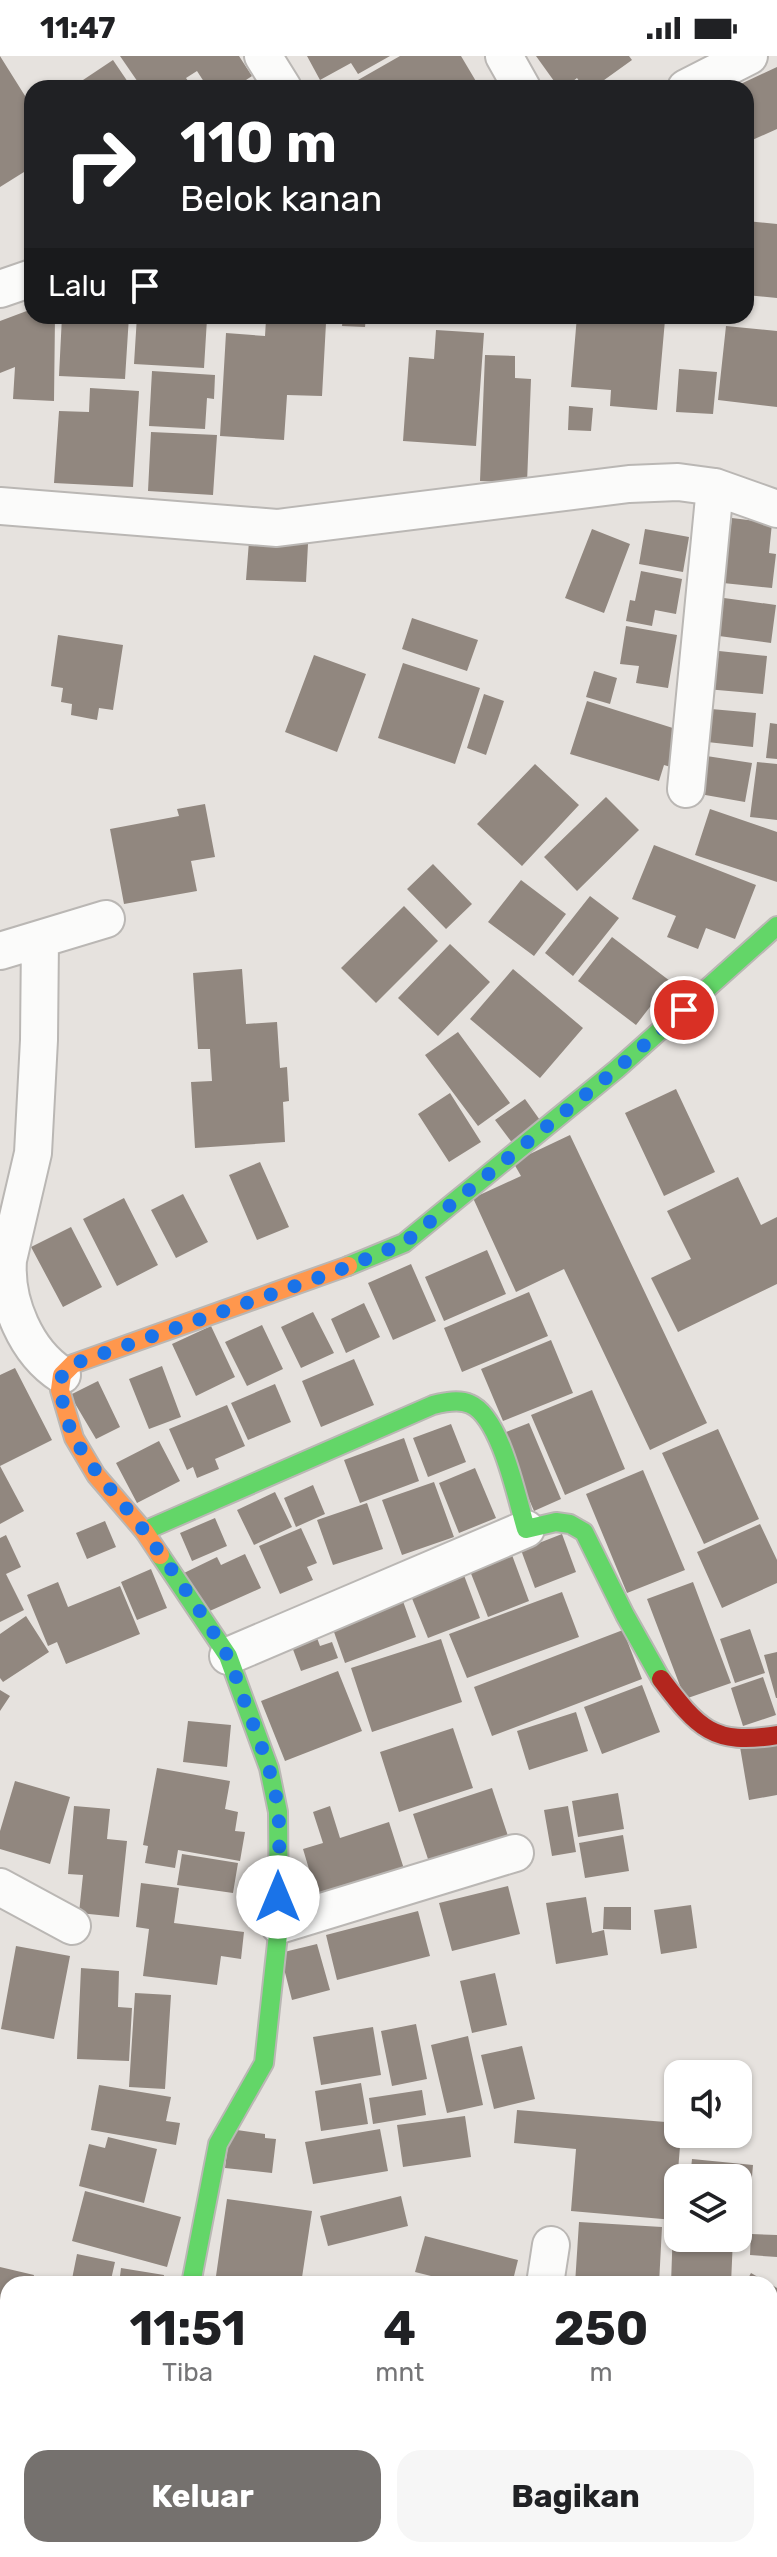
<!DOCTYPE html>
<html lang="id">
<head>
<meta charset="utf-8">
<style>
  :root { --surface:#fff; --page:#f6f6f6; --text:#202124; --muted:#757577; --accent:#75716e }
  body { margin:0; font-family:Rubik,sans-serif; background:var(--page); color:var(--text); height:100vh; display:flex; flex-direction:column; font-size:30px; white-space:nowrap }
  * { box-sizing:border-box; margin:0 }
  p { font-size:26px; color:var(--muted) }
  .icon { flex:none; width:44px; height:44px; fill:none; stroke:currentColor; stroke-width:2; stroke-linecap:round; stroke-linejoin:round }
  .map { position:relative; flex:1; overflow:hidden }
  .panel { position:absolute; left:0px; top:2220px; width:778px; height:282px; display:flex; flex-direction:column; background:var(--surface); border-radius:24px 24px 0 0; box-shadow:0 2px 6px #0004 }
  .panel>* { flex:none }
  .guide { position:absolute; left:24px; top:24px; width:730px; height:244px; border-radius:24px; box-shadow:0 2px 6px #0004; background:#202124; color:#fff; overflow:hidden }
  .buttons { position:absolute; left:664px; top:2004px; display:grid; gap:16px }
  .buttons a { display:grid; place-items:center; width:88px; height:88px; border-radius:16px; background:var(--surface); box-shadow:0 2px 6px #0004; font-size:40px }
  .pin { position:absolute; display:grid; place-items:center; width:68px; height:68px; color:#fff; margin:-34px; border:4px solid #fff; border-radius:50%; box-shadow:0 2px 8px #0007 }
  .me { position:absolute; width:88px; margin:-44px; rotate:0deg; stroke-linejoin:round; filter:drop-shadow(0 0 6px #0008) }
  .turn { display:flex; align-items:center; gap:28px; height:168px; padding:0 24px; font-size:36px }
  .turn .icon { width:104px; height:104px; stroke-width:2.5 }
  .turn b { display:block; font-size:56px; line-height:68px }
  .then { display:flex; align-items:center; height:76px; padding:0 24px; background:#0003; gap:16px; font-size:30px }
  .eta { display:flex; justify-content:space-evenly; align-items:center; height:136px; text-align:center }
  .eta b { font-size:48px; font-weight:700; line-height:56px }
  .button { display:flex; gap:16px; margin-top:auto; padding:16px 24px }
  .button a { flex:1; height:92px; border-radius:24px; background:var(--accent); color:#fff; font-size:32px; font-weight:700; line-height:92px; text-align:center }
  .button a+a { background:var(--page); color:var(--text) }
  .status { display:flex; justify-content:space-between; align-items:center; height:56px; padding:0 40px; background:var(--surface); direction:ltr }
  .status svg { height:22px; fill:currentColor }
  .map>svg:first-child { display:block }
  .building { fill:#91877f }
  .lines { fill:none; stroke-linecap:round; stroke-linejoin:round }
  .street-casing { stroke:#bab7b4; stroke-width:40 }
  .fast-casing { stroke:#bab7b4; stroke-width:22 }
  .slow-casing { stroke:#bab7b4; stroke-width:22 }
  .jam-casing { stroke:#bab7b4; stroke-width:22 }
  .street { stroke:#fbfbfa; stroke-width:36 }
  .fast { stroke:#63d668; stroke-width:18 }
  .slow { stroke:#ff974d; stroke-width:18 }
  .jam { stroke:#b3261e; stroke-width:18 }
  .route { stroke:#1a73e8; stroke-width:14; stroke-dasharray:0 25.2 }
</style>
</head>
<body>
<div class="status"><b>11:47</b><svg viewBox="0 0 49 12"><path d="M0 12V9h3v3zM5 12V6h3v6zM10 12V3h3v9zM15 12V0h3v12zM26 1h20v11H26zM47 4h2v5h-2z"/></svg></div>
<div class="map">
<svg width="777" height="2501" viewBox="0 0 777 2501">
  <rect width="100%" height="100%" fill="#e6e2de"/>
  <path class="building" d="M0 0 32 51V111L0 131Z
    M120 0H239L252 20 234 32H208L197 15 186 22 193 32H142Z
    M307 0H390L358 18 351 7 320 24Z
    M400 0H461L480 32H344Z
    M536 0H629L632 4 593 32H584L577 22 564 32H559Z
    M113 4 132 32H71Z
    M777 11V73L750 85 746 76V32H732Z
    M746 165 777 168V242L746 239Z
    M32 253V260H55L54 345 13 343 15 311 0 317V265Z
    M62 260H129L125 323 59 320Z
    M137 260H199L198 263H207L204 312 134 308Z
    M343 260H366L365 271 342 270Z
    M404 260H483V268L404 264Z
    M577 260 665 264 657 354 610 350 611 334 571 331Z
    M266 264 326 267 322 340 287 339 284 384 220 380 226 277 265 280Z
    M726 270 777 275V351L718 344Z
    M436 274 484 277 476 390 403 385 409 301 434 303Z
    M485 299 515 300V322L531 323 527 427 480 425Z
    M679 313 717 316 713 358 676 356Z
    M152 315 215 319 214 343 207 342 205 373 149 370Z
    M90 332 139 335 133 431 54 427 59 355 89 356Z
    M569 350 593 352 591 375 568 374Z
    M151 376 217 379 213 439 148 435Z
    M732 462 772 467 769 497 776 498 772 532 723 527Z
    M592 473 630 488 604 557 565 542Z
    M645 473 689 481 683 516 639 508Z
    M249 485 308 488 306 526 246 524Z
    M641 515 682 523 676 558 655 554 652 570 626 565 630 544 635 545Z
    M724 542 776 549 771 587 719 580Z
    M412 562 478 584 467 615 402 593Z
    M626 570 677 579 668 632 636 627 639 610 620 608Z
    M58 579 123 589 113 654 99 652 97 664 71 659 72 648 61 646 63 632 51 630Z
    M719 595 767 600 763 638 706 633 708 610 717 611Z
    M314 599 366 618 337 696 285 676Z
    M403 607 480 632 455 708 378 682Z
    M594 615 617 622 610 648 586 641Z
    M484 638 504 645 486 699 467 692Z
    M587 645 676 673 674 712 664 709 659 725 570 698Z
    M711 653 756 657 753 691 698 685Z
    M770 667 777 668V703L766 702Z
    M700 699 752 707 745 746 694 737Z
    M757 706 777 708V764L750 761Z
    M535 708 579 749 522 810 477 768Z
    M606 741 639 774 577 835 544 801Z
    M205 748 215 801 191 805 197 835 124 848 110 773 179 760 177 753Z
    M710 753 777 776V826L695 799Z
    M654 789 756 829 735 883 706 872 698 893 667 881 676 860 632 843Z
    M433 808 472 848 446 873 407 833Z
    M521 824 566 858 534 900 488 866Z
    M590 840 619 862 573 920 545 897Z
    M404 850 438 885 376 947 341 912Z
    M612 881 670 925 636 969 578 925Z
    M450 888 490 926 438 980 398 942Z
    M242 913 246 968 277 966 280 1012 287 1011 289 1045 283 1046 285 1086 195 1092 191 1026 212 1025 210 993H198L193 917Z
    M513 913 583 972 540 1022 470 963Z
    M458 976 510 1047 478 1070 425 999Z
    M676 1033 715 1116 664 1140 625 1057Z
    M450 1037 481 1086 449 1106 418 1058Z
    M525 1043 542 1067 513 1088 495 1064Z
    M570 1079 707 1367 650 1394 564 1213 516 1236 473 1142 521 1120 513 1106Z
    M260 1106 289 1171 257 1184 229 1119Z
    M738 1121 761 1169 777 1161V1228L678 1276 651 1222 691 1203 667 1155Z
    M183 1138 208 1186 176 1202 151 1154Z
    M124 1142 158 1209 117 1230 83 1163Z
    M71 1171 102 1231 63 1251 31 1191Z
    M487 1194 506 1238 444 1265 425 1221Z
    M411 1208 436 1265 393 1284 368 1227Z
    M529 1236 548 1280 462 1316 444 1272Z
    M364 1247 380 1281 346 1297 331 1263Z
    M313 1256 334 1297 301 1312 281 1271Z
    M262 1269 283 1313 247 1330 225 1286Z
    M211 1270 235 1321 196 1340 172 1288Z
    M551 1284 573 1337 503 1365 481 1313Z
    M354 1303 374 1349 321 1371 302 1325Z
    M162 1310 181 1361 149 1373 129 1323Z
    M15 1312 52 1384 0 1410V1319Z
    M98 1325 120 1371 96 1383 70 1339Z
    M275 1328 291 1366 248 1384 231 1347Z
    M592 1334 625 1413 565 1439 531 1359Z
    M227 1349 245 1390 215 1403 219 1413 197 1422 193 1411 187 1414 169 1373Z
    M529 1367 561 1443 534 1455 501 1378Z
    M451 1368 466 1406 428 1421 413 1382Z
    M718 1373 759 1463 704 1488 662 1397Z
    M404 1382 419 1425 360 1447 344 1404Z
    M159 1385 180 1425 137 1447 116 1407Z
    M0 1410 24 1455 0 1468Z
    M475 1412 496 1462 459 1477 439 1427Z
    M643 1414 685 1514 627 1537 586 1438Z
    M434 1426 454 1481 402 1499 382 1444Z
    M313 1429 325 1458 296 1471 284 1442Z
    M275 1436 292 1471 254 1489 237 1454Z
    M367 1447 383 1493 333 1509 317 1464Z
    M215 1462 227 1490 192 1505 180 1477Z
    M105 1465 116 1491 87 1503 76 1477Z
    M760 1468 777 1504V1527L722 1552 697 1496Z
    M301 1472 317 1507 307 1511 313 1524 280 1538 259 1490Z
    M562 1478 576 1516 535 1532 521 1494Z
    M6 1479 21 1511 6 1518 24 1554 0 1566V1482Z
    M245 1498 261 1532 203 1558 184 1517 217 1501 221 1509Z
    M512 1499 529 1545 488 1561 470 1515Z
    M151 1513 167 1552 137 1564 121 1526Z
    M462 1514 480 1562 428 1582 409 1535Z
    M58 1526 68 1551 120 1530 140 1578 66 1608 57 1586 48 1590 27 1539Z
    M693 1526 731 1627 685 1643 647 1543Z
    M562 1536 579 1581 467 1622 449 1578Z
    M400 1537 416 1581 345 1607 329 1562Z
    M26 1560 49 1596 3 1626 0 1622V1578Z
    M313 1571 320 1590 332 1586 338 1602 301 1615 288 1580Z
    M750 1573 765 1617 735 1627 720 1583Z
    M623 1574 642 1623 492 1680 474 1631Z
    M441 1583 462 1646 372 1676 351 1612Z
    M777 1596V1642H776L764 1599Z
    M338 1615 362 1675 285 1705 261 1645Z
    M763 1621 776 1659 743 1670 731 1632Z
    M642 1629 660 1676 602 1698 584 1651Z
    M0 1634 10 1640 0 1655Z
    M576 1656 588 1695 529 1714 517 1675Z
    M188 1665 231 1669 227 1711 183 1706Z
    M453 1672 473 1732 399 1756 380 1696Z
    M777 1685V1739L749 1744 740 1691Z
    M157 1712 230 1725 225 1753 238 1756 235 1775 245 1776 240 1805 178 1794 175 1812 145 1807 148 1790 143 1789Z
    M15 1725 70 1741 50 1808 0 1793V1775Z
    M492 1732 510 1786 431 1812 413 1758Z
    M618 1737 624 1773 578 1781 572 1745Z
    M74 1750 110 1753 107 1783 127 1785 119 1861 79 1857 83 1819 68 1818Z
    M330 1750 340 1782 389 1766 404 1813 317 1840 303 1793 323 1787 313 1756Z
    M568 1750 576 1796 552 1800 544 1754Z
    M623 1779 629 1815 585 1822 579 1787Z
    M182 1798 238 1807 233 1837 177 1829Z
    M141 1827 179 1832 174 1867 244 1876 241 1903 221 1900 217 1929 143 1920 149 1873 136 1871Z
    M508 1830 520 1878 452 1895 439 1847Z
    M586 1841 592 1877 604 1874 608 1899 556 1908 546 1847Z
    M691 1849 697 1892 661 1898 654 1854Z
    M604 1851H631V1874L603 1873Z
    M418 1855 430 1900 337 1924 326 1879Z
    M317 1888 330 1934 292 1944 280 1897Z
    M16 1890 70 1900 54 1983 1 1973Z
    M81 1912 119 1915 118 1951 132 1952 129 2005 77 2003Z
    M495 1917 507 1969 472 1977 460 1925Z
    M135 1937 171 1939 165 2033 129 2031Z
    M416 1968 427 2023 392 2030 381 1975Z
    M373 1971 381 2019 321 2029 313 1981Z
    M468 1980 483 2049 447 2057 431 1989Z
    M522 1990 535 2043 494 2053 481 1999Z
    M361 2027 368 2068 321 2075 315 2035Z
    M99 2029 171 2041 166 2065 180 2067 176 2089 91 2074Z
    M422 2034 426 2059 373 2068 369 2042Z
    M517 2054 678 2067V2078H681L674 2164 571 2155 576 2093 514 2087Z
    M465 2060 471 2101 403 2111 397 2069Z
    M230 2073 265 2078V2082L276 2083 272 2117 225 2112Z
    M380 2073 388 2115 313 2128 305 2086Z
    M108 2081 157 2093 144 2147 79 2130 89 2088 105 2092Z
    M692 2103 753 2109 749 2156 738 2155V2122H690Z
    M85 2135 181 2161 167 2211 72 2185Z
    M401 2140 408 2170 328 2190 320 2160Z
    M227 2143 312 2155 301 2228H271L216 2220Z
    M579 2166 662 2171 659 2228H575Z
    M673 2170H678V2182H733L731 2228H671Z
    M751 2178 777 2179V2201L750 2199Z
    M425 2180 518 2204 512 2228H463L415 2216Z
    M77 2198 115 2206 110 2228H71Z
    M0 2211 34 2219 32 2228H8V2247L0 2245Z
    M121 2212 164 2219 163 2228H119Z
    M751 2217 770 2228H745Z
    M770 2228 777 2232V2300L770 2312Z
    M0 2393H8V2429L0 2428Z
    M0 2457 8 2458V2489H0Z
    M0 2491 8 2492 7 2501H0Z
    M59 2494H87V2501L58 2500Z
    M208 2494H260L257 2501H224Z
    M660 2494H752L749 2501H657Z"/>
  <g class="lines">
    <g class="street-casing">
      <path id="street" d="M263 0 283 32
        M504 0 522 32
        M686 32 749 0
        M0 233 32 222
        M0 450 277 472 629 428 678 426 715 431 777 453
        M686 733 715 431
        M40 883 39 984 33 1097 8 1204C5 1246 26 1296 62 1319
        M0 895 106 863
        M228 1600 526 1473
        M0 1831 72 1870
        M279 1869 515 1797
        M545 2228 551 2189
        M502 2501 503 2494"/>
    </g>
    <g class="fast-casing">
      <path id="fast" d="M348 1210 404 1187 617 1013 777 870
        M144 1475 433 1349C445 1346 459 1343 470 1348 501 1361 517 1443 526 1473L556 1466 570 1468 584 1476 625 1559 661 1623
        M160 1499 228 1600 269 1712 278 1756 279 1869 264 2007 218 2088 191 2228"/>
    </g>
    <g class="slow-casing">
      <path id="slow" d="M160 1499 144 1475 96 1419 74 1382 60 1334 62 1319 73 1308 348 1210
        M320 2494 335 2501"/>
    </g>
    <g class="jam-casing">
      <path id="jam" d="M661 1623C698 1672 713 1690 777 1679
        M0 2356 8 2359"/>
    </g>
    <use href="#street" class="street"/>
    <use href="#fast" class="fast"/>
    <use href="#slow" class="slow"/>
    <use href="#jam" class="jam"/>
  </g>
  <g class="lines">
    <path class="route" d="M278 1841C278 1813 281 1783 278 1755 274 1717 257 1680 244 1644 238 1629 234 1612 227 1599 204 1559 172 1514 145 1476 111 1429 55 1384 62 1319L73 1308 332 1217 404 1187 617 1013 684 954"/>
  </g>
</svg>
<div class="buttons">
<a><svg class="icon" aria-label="sound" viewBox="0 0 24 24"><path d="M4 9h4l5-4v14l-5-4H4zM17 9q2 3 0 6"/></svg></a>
<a><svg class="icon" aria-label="layers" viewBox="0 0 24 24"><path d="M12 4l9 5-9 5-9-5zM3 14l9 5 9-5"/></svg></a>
</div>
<div class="pin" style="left:684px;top:954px;background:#d93025"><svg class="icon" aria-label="arrive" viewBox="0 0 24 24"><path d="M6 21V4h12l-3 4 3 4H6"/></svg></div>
<svg class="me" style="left:278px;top:1841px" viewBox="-20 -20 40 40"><circle r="19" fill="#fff"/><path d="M0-13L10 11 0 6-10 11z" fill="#1a73e8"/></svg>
<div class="guide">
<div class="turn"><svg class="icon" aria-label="right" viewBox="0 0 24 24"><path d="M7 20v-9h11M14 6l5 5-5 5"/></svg><div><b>110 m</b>Belok kanan</div></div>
<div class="then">Lalu<svg class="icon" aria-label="arrive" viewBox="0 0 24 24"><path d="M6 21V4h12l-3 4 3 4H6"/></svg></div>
</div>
<section class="panel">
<div class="eta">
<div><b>11:51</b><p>Tiba</p></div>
<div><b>4</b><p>mnt</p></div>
<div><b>250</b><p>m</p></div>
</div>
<div class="button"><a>Keluar</a><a>Bagikan</a></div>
</section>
</div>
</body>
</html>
